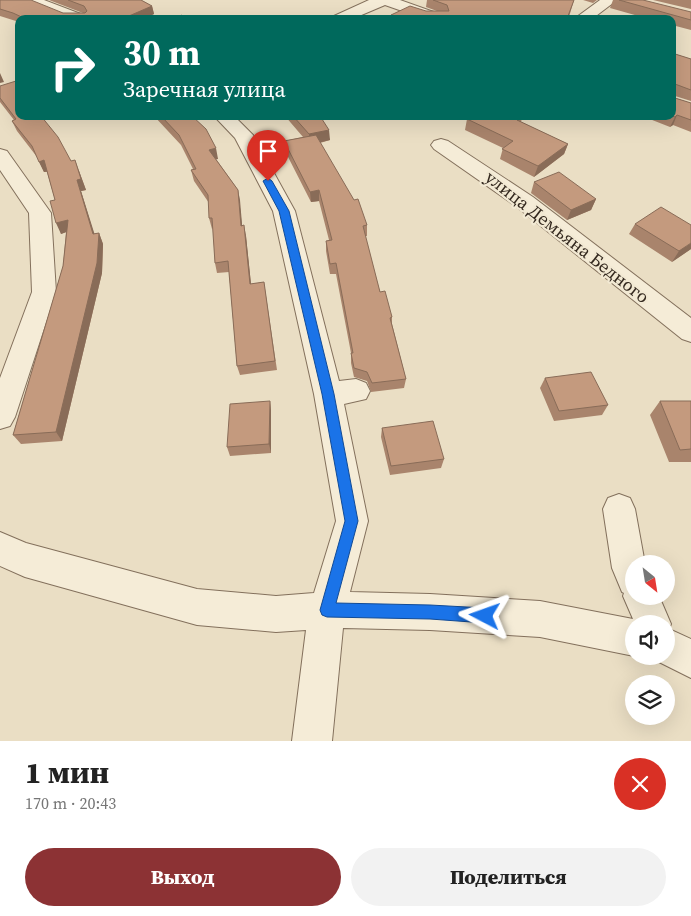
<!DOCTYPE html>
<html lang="ru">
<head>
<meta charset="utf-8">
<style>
  :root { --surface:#fff; --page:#f2f2f2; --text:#222; --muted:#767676; --accent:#8c3234 }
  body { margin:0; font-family:"Source Serif 4",serif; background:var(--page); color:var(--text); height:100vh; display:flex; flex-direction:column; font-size:19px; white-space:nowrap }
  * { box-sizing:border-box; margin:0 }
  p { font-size:16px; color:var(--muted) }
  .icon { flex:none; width:28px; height:28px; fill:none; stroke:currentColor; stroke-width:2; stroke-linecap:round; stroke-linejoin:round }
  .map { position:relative; height:741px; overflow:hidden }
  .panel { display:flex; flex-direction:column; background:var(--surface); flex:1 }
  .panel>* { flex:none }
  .hud { position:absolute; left:15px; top:15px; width:661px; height:105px; border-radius:10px; box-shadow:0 5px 20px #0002; background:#00695c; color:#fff; overflow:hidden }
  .needle { width:32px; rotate:150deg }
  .fabs { position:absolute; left:625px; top:555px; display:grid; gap:10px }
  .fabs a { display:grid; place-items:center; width:50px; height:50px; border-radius:50%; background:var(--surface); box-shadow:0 5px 20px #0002; font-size:25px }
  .pin { position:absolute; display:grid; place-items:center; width:42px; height:42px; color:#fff; margin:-51px -21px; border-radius:50% 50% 50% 0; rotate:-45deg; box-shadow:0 0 5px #0007 }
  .pin .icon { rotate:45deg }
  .me { position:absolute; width:55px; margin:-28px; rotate:274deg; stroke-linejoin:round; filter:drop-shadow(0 0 4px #0008) }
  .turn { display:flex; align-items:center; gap:18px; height:105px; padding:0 25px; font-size:22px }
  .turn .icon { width:65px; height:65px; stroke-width:2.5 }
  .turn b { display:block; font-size:35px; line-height:42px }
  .round { display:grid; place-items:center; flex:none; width:52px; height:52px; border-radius:26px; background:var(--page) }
  .overview { display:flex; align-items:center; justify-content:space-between; height:85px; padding:0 25px }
  h1 { font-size:30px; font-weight:800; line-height:38px }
  .button { display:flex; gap:10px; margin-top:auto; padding:10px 25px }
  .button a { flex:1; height:58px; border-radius:30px; background:var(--accent); color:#fff; font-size:20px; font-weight:800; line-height:58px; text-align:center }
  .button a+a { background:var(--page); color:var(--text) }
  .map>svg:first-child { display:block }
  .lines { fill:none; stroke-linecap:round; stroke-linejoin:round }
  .minor-casing { stroke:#83705c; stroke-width:2 }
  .minor { fill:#f5ecd7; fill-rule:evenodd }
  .wall { fill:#a9846c }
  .shaded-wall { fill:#896c58 }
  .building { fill:#c49a7e; stroke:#896c58 }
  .route { fill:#1a73e8; stroke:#114b97 }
  .labels { text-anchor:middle; stroke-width:4.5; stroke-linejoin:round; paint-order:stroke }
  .street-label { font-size:18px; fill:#34291f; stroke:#f2e9d3 }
</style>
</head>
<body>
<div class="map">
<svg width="691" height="741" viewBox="0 0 691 741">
  <rect width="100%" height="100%" fill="#eadec4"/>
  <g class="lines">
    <g class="minor-casing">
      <path id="minor" d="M24 0H44L86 16 88 19H67L26 3Z
        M369 0H400L445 16 447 19H425L385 5 352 19H332L334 16Z
        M600 0H617L592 19H574Z
        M214 116H234L253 135 295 211 339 381 356 379 366 383 370 391 366 399 344 404 368 521 350 592 430 594 540 601 633 619 623 596 624 593 622 592 612 568 603 509 608 498 619 494 630 498 635 509 645 564H634V596H659L671 624 669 629 691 639V678L653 659 652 656H666V624H634V656L540 637 430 630 343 628 332 741H292L306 630 276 632 197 625 25 577 0 566V532L26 543 197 589 276 596 314 593 336 521 314 394 273 211 235 138Z
        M441 139 448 141 533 197 691 318V342L682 339 517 207 434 149 431 145 434 141Z
        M0 149 7 151 51 213 56 292 15 417 10 426 0 429V378L32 292 29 213 0 170Z"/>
    </g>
    <use href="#minor" class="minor"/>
  </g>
  <path class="wall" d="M0 0 63 13H83L49 0H141L152 6 154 14 143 19H19V22L0 16Z
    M427 0H574L569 17 575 19H391V15L426 11H437L426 7Z
    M583 0H597L593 3Z
    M613 0H643L691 20V30L672 25V19H649L610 8Z
    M653 0H691V9Z
    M672 53 691 59V101L675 96V98L691 103V132L673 125 670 127 642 116H672Z
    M0 86 19 116 71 161 79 171 86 190 81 191 94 234 99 233 103 244 102 273 62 441 21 444 13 435 63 266 66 232 61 234 55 200 47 172H44L37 157 17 131 12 121 14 120 0 102Z
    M154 116H192L218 159H216L238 190 242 226 246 236 251 284 264 282 277 370 240 375 237 366 229 272 217 273 215 263 213 228 212 229 209 218V203L194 181 191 170 193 169 181 145Z
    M285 116H320L330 140 320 143 367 225V236H365L380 292 392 317V324L406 379 404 388 371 392 367 381 354 377 351 363V353L336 274H330L326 251V241L329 240 319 201 311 202 285 151 284 141 303 137Z
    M522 118 521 122 568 144 564 154 534 177 500 159 503 148 465 130 467 119Z
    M534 182 596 199 591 210 567 220 531 193Z
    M635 224 691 249 672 262 629 234Z
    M545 378 608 405 602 415 554 421 540 388Z
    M270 401 271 411V453L230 456 227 447Z
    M660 401H691V462H669L650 415Z
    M382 428 444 459 441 468 390 475 381 437Z"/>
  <path class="shaded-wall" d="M152 6 154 14 143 19H122Z
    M0 73 4 82 0 83Z
    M677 115 673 125 670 127 675 117Z
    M329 130 330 140 309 145V134Z
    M568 144 564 154 534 177 538 166Z
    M216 148 218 159 211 160 209 150Z
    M44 160 49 171 44 172 39 162Z
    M75 160 86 190 81 191 98 245 93 234 77 180Z
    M238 190 240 200 243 236 241 226Z
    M319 190V201L311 202 310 192Z
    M596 199 591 210 567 220 571 210Z
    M68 220 72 230 61 234 56 223Z
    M244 225 246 236 252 294 250 284Z
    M99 233 103 244 102 273 62 441 56 432Z
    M691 243V249L672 262 679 251Z
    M270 401 271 411V453L269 444Z"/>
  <path class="building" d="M0 0H31L63 13H85L87 11 84 6 68 0H141L152 6 122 19H26L13 13 0 9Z
    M433 0H574L568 16 575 19H401L391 15 410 6 426 11H449L447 5Z
    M619 0H643L691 12V20Z
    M181 15 188 19H184Z
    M672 53 691 59V90L675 84V98L691 103V120L677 115 675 117 672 116Z
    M16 81 19 83V116H41L58 137 71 161 75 160 81 179 77 180 93 234 99 233 97 263 56 432 13 435 63 266 68 220 56 223 50 201 55 200 44 160 39 162 32 146 12 121 16 119 0 98V86Z
    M161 116H192L206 129 216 148 209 150 238 190 241 226 244 225 250 284 264 282 275 361 237 366 228 261 215 263 212 218H209L208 195 191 170 196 169 179 135Z
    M293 116H320L329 130 309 134Z
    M472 116H519L522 118 517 120 568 144 538 166 502 149 513 141 467 119Z
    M316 135 354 200 358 199 367 225 363 226 380 292 385 291 392 317 390 318 406 379 372 383 367 372 354 368 351 353H353L336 263 330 264 326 241 332 240 319 190 310 192 284 141Z
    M559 172 596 199 571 210 534 182Z
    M661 207 691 225V243L679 251 635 224Z
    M591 372 608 405 559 411 545 378Z
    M270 401 269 444 227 447 230 404Z
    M660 401H691V449L680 450Z
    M433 421 444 459 391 466 382 428Z"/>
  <path class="route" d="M268 178 272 181 289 211 334 394 358 521 336 603 430 605 485 608 490 610 492 616 490 621 485 623 430 619 327 617 322 615 320 610 345 521 322 394 279 211 263 181Z"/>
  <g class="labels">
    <g class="street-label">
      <text transform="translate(567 237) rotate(38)" y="6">улица Демьяна Бедного</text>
    </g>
  </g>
</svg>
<div class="fabs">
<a><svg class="needle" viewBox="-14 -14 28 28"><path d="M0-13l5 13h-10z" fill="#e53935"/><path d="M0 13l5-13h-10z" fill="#767676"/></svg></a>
<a><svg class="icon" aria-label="sound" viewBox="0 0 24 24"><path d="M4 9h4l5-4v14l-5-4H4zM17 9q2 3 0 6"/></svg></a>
<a><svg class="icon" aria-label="layers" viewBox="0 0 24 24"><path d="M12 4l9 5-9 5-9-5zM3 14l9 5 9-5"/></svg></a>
</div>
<div class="pin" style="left:268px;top:181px;background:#d93025"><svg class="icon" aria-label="arrive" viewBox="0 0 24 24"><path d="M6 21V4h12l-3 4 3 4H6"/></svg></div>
<svg class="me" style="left:485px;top:616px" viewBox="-20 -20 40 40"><path d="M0-17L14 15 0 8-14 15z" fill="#1a73e8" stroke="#fff" stroke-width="4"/></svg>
<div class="hud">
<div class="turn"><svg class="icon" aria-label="right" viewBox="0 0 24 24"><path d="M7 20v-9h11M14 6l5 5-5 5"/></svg><div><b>30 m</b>Заречная улица</div></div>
</div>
</div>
<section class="panel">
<div class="overview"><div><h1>1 мин</h1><p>170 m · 20:43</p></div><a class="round" style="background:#d93025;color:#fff"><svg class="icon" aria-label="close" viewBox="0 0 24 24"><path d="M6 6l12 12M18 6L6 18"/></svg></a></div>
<div class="button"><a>Выход</a><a>Поделиться</a></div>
</section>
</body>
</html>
